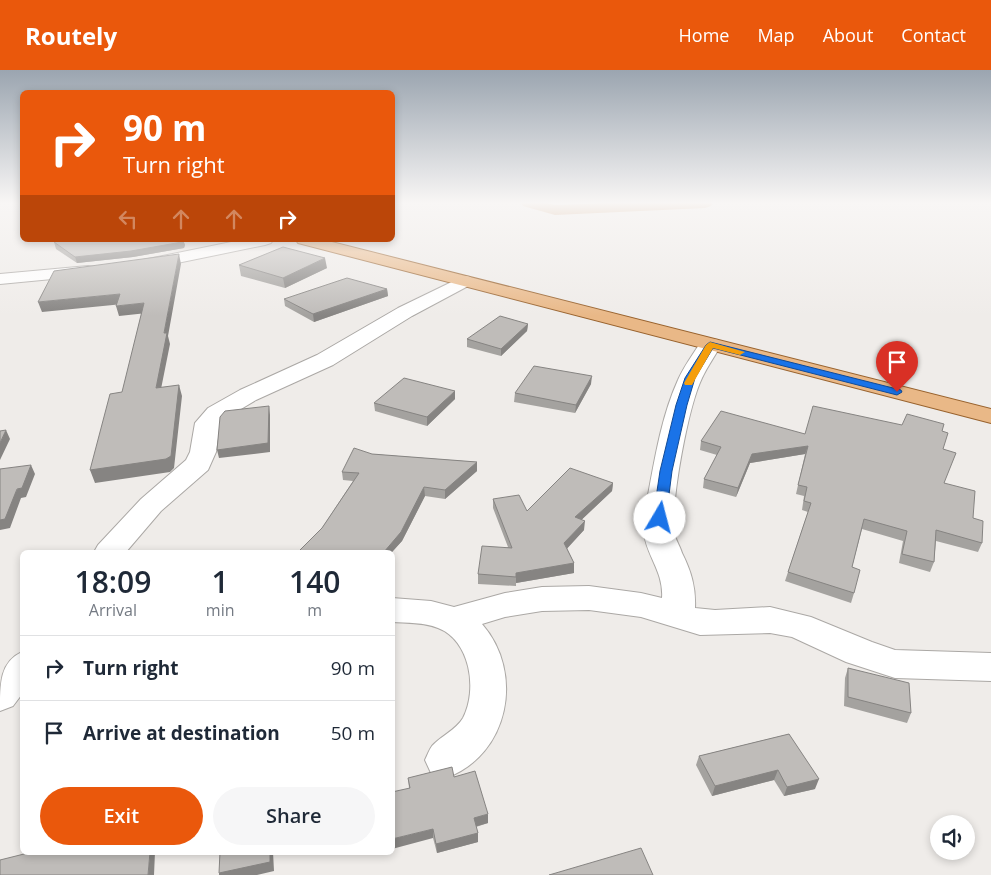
<!DOCTYPE html>
<html lang="en">
<head>
<meta charset="utf-8">
<style>
  :root { --surface:#fff; --page:#f6f6f7; --text:#1f2937; --muted:#747a83; --line:#e0e1e3; --accent:#ea580c }
  body { margin:0; font-family:"Open Sans",sans-serif; background:var(--page); color:var(--text); height:100vh; display:flex; flex-direction:column; font-size:19px; white-space:nowrap }
  * { box-sizing:border-box; margin:0 }
  p { font-size:16px; color:var(--muted) }
  .icon { flex:none; width:28px; height:28px; fill:none; stroke:currentColor; stroke-width:2; stroke-linecap:round; stroke-linejoin:round }
  .map { position:relative; flex:1; overflow:hidden }
  .sheet { position:absolute; left:20px; top:480px; width:375px; height:305px; display:flex; flex-direction:column; background:var(--surface); border-radius:8px; box-shadow:0 2px 8px #0003 }
  .sheet>* { flex:none }
  .banner { position:absolute; left:20px; top:20px; width:375px; height:152px; border-radius:8px; box-shadow:0 2px 8px #0003; background:#ea580c; color:#fff; overflow:hidden }
  .fabs { position:absolute; left:930px; top:745px; display:grid; gap:10px }
  .fabs a { display:grid; place-items:center; width:45px; height:45px; border-radius:50%; background:var(--surface); box-shadow:0 2px 8px #0003; font-size:25px }
  .pin { position:absolute; display:grid; place-items:center; width:42px; height:42px; color:#fff; margin:-51px -21px; border-radius:50% 50% 50% 0; rotate:-45deg; box-shadow:0 0 5px #0007 }
  .pin .icon { rotate:45deg }
  .me { position:absolute; width:55px; margin:-28px; rotate:8deg; stroke-linejoin:round; filter:drop-shadow(0 0 4px #0008) }
  .turn { display:flex; align-items:center; gap:18px; height:105px; padding:0 20px; font-size:22px }
  .turn .icon { width:65px; height:65px; stroke-width:2.5 }
  .turn b { display:block; font-size:35px; line-height:42px }
  .lanes { display:flex; align-items:center; height:48px; padding:0 20px; background:#0003; justify-content:center; gap:25px; direction:ltr }
  .lanes .off { opacity:.35 }
  .eta { display:flex; justify-content:space-evenly; align-items:center; height:85px; text-align:center }
  .eta b { font-size:30px; font-weight:600; line-height:35px }
  .action { display:flex; gap:10px; margin-top:auto; padding:10px 20px }
  .action a { flex:1; height:58px; border-radius:30px; background:var(--accent); color:#fff; font-size:20px; font-weight:600; line-height:58px; text-align:center }
  .action a+a { background:var(--page); color:var(--text) }
  ul { padding:0; list-style:none }
  li { display:flex; align-items:center; gap:15px; height:65px; padding:0 20px; border-top:1px solid var(--line) }
  li div { flex:1 }
  li b { display:block; font-size:19px }
  li em { font-style:normal }
  header { display:flex; align-items:center; gap:30px; box-sizing:border-box; height:70px; padding:0 25px; background:var(--accent); color:#fff }
  header strong { font-size:24px }
  nav { display:flex; gap:28px; margin-inline-start:auto; font-size:18px }
  .map>svg:first-child { display:block }
  .lines { fill:none; stroke-linecap:round; stroke-linejoin:round }
  .canal { fill:#c88e5b; fill-rule:evenodd }
  .minor-casing { stroke:#aba8a5; stroke-width:2 }
  .major-casing { stroke:#98622d; stroke-width:2 }
  .minor { fill:#fff; fill-rule:evenodd }
  .major { fill:#e9b887; fill-rule:evenodd }
  .wall { fill:#a4a29f }
  .shaded-wall { fill:#868482 }
  .building { fill:#bfbcb9; stroke:#868482 }
  .route { fill:#1a73e8; stroke:#114b97 }
  .slow { fill:#f59e0b }
</style>
</head>
<body>
<header>
<strong>Routely</strong>
<nav><a>Home</a><a>Map</a><a>About</a><a>Contact</a></nav>
</header>
<div class="map">
<svg width="991" height="805" viewBox="0 0 991 805">
  <rect width="100%" height="100%" fill="#efece9"/>
  <g class="lines">
    <path class="canal" d="M521 133H547L555 135 605 133H713L711 136 705 138 555 145 523 136Z"/>
    <g class="minor-casing">
      <path id="minor" d="M241 170H273L271 173 265 175 143 200 137 199 134 195 137 191 143 190Z
        M88 196 94 197 97 201 94 205 0 214V204Z
        M464 206 470 207 473 211 470 215 412 246 333 295 256 330 226 348 220 354 216 382 208 400 161 441 126 482H94L98 475 141 429 186 390 190 382 195 353 208 338 240 320 317 285 398 238Z
        M710 269 718 270 721 275C715 286 707 297 702 308 688 337 671 430 674 462 675 469 680 476 682 483 691 501 696 517 695 538L715 540 770 537 811 547 872 572 895 580 991 583V611L895 608 846 592 792 567 770 563 700 565 641 547 589 540 542 541 505 547 482 554C525 603 509 685 446 708L431 703 425 690C427 686 429 680 432 676 441 666 456 660 463 648 478 619 470 570 438 558 424 552 407 553 392 552V528L431 531 454 537 505 523 542 517 589 516 641 523 662 528C664 502 646 485 644 463 643 450 646 437 648 425 655 387 662 345 678 310 684 296 694 283 702 270Z
        M22 582V624L13 636 0 641C0 613 0 592 22 582Z"/>
    </g>
    <g class="major-casing">
      <path id="major" d="M296 170H324L991 339V353L298 173Z"/>
    </g>
    <use href="#minor" class="minor"/>
    <use href="#major" class="major"/>
  </g>
  <path class="wall" d="M65 170H183L185 175 184 178 133 187 77 193 56 179 54 172Z
    M239 195 327 198 285 218 241 206Z
    M387 219 388 226 314 252 285 236 284 229Z
    M528 254 527 261 501 286 467 277V269Z
    M591 314 575 343 514 332 515 323Z
    M455 329 427 356 375 341 374 333Z
    M902 355 942 361 944 413 973 448 982 473 978 482 936 471 934 492 930 502 899 493 903 471 862 459 852 497 854 523 851 533 785 511 808 442 802 440 804 426 796 424 805 384 750 393 736 427 703 418 704 409 717 385 700 380 701 371 805 364Z
    M372 384 477 392V401L445 429 425 426 402 471 392 482H298L322 458 353 411 343 410 342 402Z
    M613 413 612 421 581 450 584 460 567 478 574 493V503L516 513V516L478 514V504L508 477 493 438V429L527 441Z
    M848 598 911 643 907 653 844 636 845 608Z
    M789 664 815 719 784 726 774 710 712 726 696 695 699 686Z
    M454 707 488 753 476 757 478 763V772L437 783 433 768 409 718 408 708Z"/>
  <path class="shaded-wall" d="M181 170H183L185 175 184 178 133 187 77 193 75 187Z
    M179 184 181 194 168 266 170 274 159 329 156 318 164 263Z
    M325 188 327 198 285 218 283 208Z
    M387 219 388 226 314 252 313 244Z
    M120 224 123 234 42 242 38 232Z
    M144 233 147 243 119 246 116 236Z
    M528 254 527 261 501 286V279Z
    M592 306 591 314 575 343 576 335Z
    M179 315 182 326 174 398 170 402 95 413 90 400Z
    M455 321V329L427 356V347Z
    M269 336 270 345V382L219 388 217 380Z
    M6 360 10 369 0 390V373Z
    M808 376 805 384 750 393 736 427 738 418 752 384Z
    M477 392V401L445 429V420Z
    M31 395 35 404 26 427 21 428 10 458 0 460V450Z
    M613 413 612 421 574 457 575 447Z
    M424 417 425 426 402 471 392 482H384Z
    M585 451 584 460 564 482V473Z
    M574 493V503L516 513V516V503Z
    M778 700 774 710 712 726 715 716Z
    M819 709 815 719 784 726 787 717Z
    M488 744V753L474 757V748Z
    M433 759V768L392 779V769Z
    M478 763V772L437 783 436 774Z
    M150 782H155L154 805H148Z
    M270 782H273L274 801 257 805H219V803Z"/>
  <path class="building" d="M65 170H183L182 172 131 181 75 187 54 172Z
    M283 177 325 188 283 208 239 195Z
    M179 184 164 263H167L156 318 179 315 171 386 166 389 90 400 110 324 122 322 144 233 116 236 120 224 38 232 54 201Z
    M347 208 387 219 313 244 284 229Z
    M500 246 528 254 501 279 467 269Z
    M534 296 592 306 576 335 515 323Z
    M404 308 455 321 427 347 374 333Z
    M269 336 268 373 217 380 220 347 225 341Z
    M813 336 902 355 907 344 944 354 942 361 948 363 943 379 956 383 944 413 975 421 973 448 983 451 982 473 936 460 934 492 902 484 907 461 864 449 852 497 860 500 854 523 788 502 811 433 804 431 807 417 798 415 808 376 752 384 738 418 704 409 721 377 701 371 721 341 805 364Z
    M6 360 0 373V361Z
    M354 378 372 384 477 392 445 420 424 417 401 462 384 482H298L322 458 359 403 342 402Z
    M31 395 22 418 17 419 5 449 0 450V399Z
    M570 398 613 413 575 447 585 451 564 473 574 493 516 503V507L478 504 482 476 512 478 493 429 519 425 527 441Z
    M848 598 909 613 911 643 848 627Z
    M789 664 819 709 787 717 778 700 715 716 699 686Z
    M452 697 454 707 475 701 488 744 474 748 478 763 436 774 433 759 392 769V722L410 718 408 708Z
    M641 778 653 805H549Z
    M32 782H150L148 805H0V790Z
    M220 782H270V792L219 803Z"/>
  <linearGradient id="sky" x2="0" y2="1"><stop stop-color="#9ba5b0"/><stop offset="0.54" stop-color="#f8f6f5"/><stop offset="1" stop-color="#f8f6f5" stop-opacity="0"/></linearGradient>
  <rect width="991" height="246" fill="url(#sky)"/>
  <path class="route" d="M710 272 901 320 902 322 897 325 713 278 695 308 687 335 672 401 666 448 660 452 655 451 653 448 660 401 676 335 685 308 706 275Z"/>
  <path class="slow" d="M710 272 745 282 740 285 713 278 692 315H685L684 313 706 275Z"/>
</svg>
<div class="fabs">
<a><svg class="icon" aria-label="sound" viewBox="0 0 24 24"><path d="M4 9h4l5-4v14l-5-4H4zM17 9q2 3 0 6"/></svg></a>
</div>
<div class="pin" style="left:897px;top:322px;background:#d93025"><svg class="icon" aria-label="arrive" viewBox="0 0 24 24"><path d="M6 21V4h12l-3 4 3 4H6"/></svg></div>
<svg class="me" style="left:660px;top:448px" viewBox="-20 -20 40 40"><circle r="19" fill="#fff"/><path d="M0-13L10 11 0 6-10 11z" fill="#1a73e8"/></svg>
<div class="banner">
<div class="turn"><svg class="icon" aria-label="right" viewBox="0 0 24 24"><path d="M7 20v-9h11M14 6l5 5-5 5"/></svg><div><b>90 m</b>Turn right</div></div>
<div class="lanes"><svg class="icon off" aria-label="left" viewBox="0 0 24 24"><path d="M17 20v-9H6M10 6l-5 5 5 5"/></svg><svg class="icon off" aria-label="ahead" viewBox="0 0 24 24"><path d="M12 20V5M6 11l6-6 6 6"/></svg><svg class="icon off" aria-label="ahead" viewBox="0 0 24 24"><path d="M12 20V5M6 11l6-6 6 6"/></svg><svg class="icon" aria-label="right" viewBox="0 0 24 24"><path d="M7 20v-9h11M14 6l5 5-5 5"/></svg></div>
</div>
<section class="sheet">
<div class="eta">
<div><b>18:09</b><p>Arrival</p></div>
<div><b>1</b><p>min</p></div>
<div><b>140</b><p>m</p></div>
</div>
<ul>
<li><svg class="icon" aria-label="right" viewBox="0 0 24 24"><path d="M7 20v-9h11M14 6l5 5-5 5"/></svg><div><b>Turn right</b></div><em>90 m</em></li>
<li><svg class="icon" aria-label="arrive" viewBox="0 0 24 24"><path d="M6 21V4h12l-3 4 3 4H6"/></svg><div><b>Arrive at destination</b></div><em>50 m</em></li>
</ul>
<div class="action"><a>Exit</a><a>Share</a></div>
</section>
</div>
</body>
</html>
